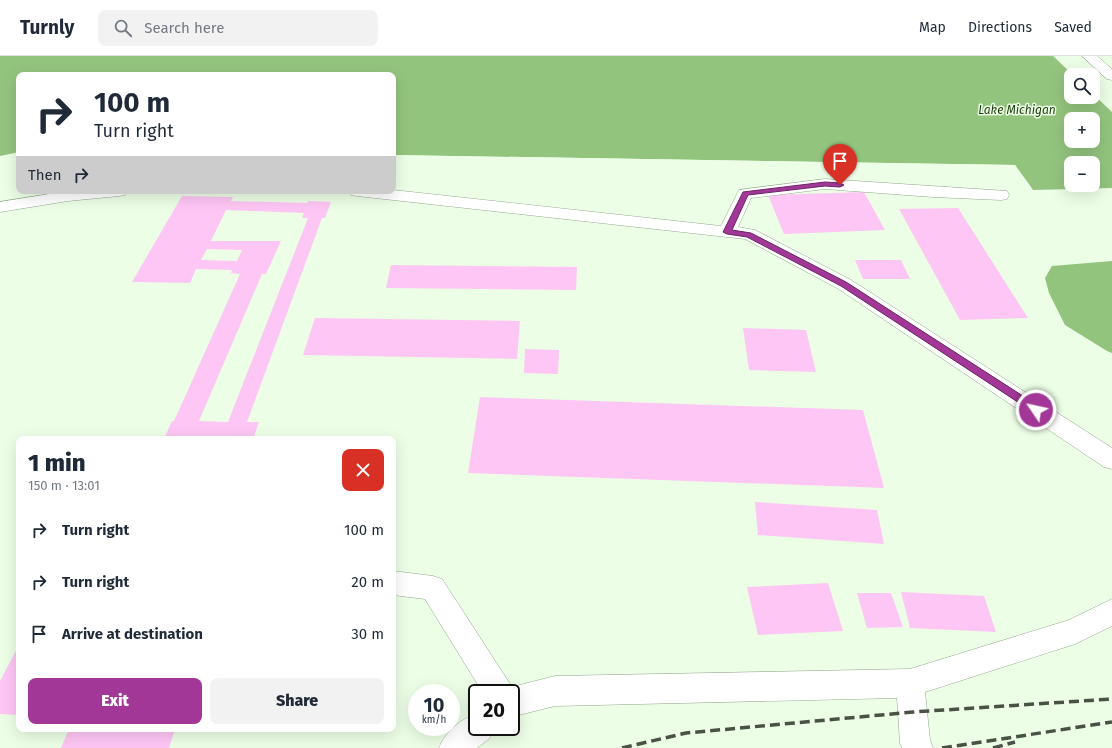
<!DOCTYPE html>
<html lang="en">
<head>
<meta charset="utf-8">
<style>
  :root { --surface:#fff; --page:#f2f2f3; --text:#1f2937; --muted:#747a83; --line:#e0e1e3; --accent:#a23798 }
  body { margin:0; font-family:"Fira Sans",sans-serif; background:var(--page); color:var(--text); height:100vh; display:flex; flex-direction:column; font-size:15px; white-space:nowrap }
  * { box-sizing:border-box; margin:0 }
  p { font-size:13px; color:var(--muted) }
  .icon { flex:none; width:22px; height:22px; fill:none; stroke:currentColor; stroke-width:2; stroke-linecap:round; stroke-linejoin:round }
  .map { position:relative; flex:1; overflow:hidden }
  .drawer { position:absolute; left:16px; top:380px; width:380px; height:296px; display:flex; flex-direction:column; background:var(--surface); border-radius:8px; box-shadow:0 4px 16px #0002 }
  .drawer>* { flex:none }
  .guide { position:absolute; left:16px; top:16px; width:380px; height:122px; border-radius:8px; box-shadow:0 4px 16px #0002; background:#fff; color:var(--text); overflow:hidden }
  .controls { position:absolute; left:1064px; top:12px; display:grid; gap:8px }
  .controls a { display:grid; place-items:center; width:36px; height:36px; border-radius:8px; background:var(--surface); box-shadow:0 4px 16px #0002; font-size:20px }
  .speed { position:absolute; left:408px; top:628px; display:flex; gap:8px; font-size:20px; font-weight:700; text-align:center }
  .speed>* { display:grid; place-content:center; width:52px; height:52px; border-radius:50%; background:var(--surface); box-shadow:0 4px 16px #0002; line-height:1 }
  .speed small { font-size:10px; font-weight:400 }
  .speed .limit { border:2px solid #111; border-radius:6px; background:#fff; color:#111 }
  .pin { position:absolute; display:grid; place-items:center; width:34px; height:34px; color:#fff; margin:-41px -17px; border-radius:50% 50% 50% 0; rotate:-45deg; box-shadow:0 0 4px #0007 }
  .pin .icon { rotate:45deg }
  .me { position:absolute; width:44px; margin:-22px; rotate:304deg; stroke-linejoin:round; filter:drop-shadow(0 0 3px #0008) }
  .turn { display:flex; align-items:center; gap:14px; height:84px; padding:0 12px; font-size:18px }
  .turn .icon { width:52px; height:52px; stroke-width:2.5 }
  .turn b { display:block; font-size:28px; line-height:34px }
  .then { display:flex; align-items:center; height:38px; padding:0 12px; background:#0003; gap:8px; font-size:15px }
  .round { display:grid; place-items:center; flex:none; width:42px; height:42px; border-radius:8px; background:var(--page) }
  .summary { display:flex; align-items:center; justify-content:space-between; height:68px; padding:0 12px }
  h1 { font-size:24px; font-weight:800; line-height:30px }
  .cta { display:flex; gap:8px; margin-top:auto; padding:8px 12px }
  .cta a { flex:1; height:46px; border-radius:8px; background:var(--accent); color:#fff; font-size:16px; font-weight:800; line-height:46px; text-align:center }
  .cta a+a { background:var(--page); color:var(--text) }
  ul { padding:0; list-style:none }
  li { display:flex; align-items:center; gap:12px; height:52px; padding:0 12px }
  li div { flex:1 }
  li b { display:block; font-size:15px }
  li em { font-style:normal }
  header { display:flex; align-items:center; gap:24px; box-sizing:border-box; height:56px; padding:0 20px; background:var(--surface); border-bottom:1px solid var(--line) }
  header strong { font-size:19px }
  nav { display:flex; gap:22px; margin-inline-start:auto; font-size:14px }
  .search { width:280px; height:36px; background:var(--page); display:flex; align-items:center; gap:10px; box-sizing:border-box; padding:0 14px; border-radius:8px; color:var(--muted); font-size:15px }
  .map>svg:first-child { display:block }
  .water { fill:#93c47e; fill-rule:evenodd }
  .pier { fill:#ecfee6 }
  .building { fill:#fdc6f4; fill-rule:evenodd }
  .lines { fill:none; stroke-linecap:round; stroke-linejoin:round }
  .minor-casing { stroke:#96a690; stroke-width:1 }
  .minor { fill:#fff; fill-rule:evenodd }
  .rail { stroke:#4a5246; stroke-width:3.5; stroke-dasharray:10 5; stroke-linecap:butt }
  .route { fill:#a23798; stroke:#692463 }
  .labels { text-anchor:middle; stroke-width:3; stroke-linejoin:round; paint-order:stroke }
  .far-water-label { font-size:12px; font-style:italic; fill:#1c3b0b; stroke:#ecfee6 }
</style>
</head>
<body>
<header>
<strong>Turnly</strong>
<div class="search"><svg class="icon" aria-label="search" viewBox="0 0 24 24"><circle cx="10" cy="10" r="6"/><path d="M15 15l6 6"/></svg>Search here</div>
<nav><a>Map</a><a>Directions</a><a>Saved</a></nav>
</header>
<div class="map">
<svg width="1112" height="692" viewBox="0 0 1112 692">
  <rect width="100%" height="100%" fill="#ecfee6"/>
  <path class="water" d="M0 0H1053L1073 19H1071V41H1093V38L1112 56V132L1033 134 1015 109 393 99V19H19V96L0 100ZM1071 63H1093V85H1071ZM1071 107H1093V129H1071Z
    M1112 205V297L1107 295 1065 269 1049 237 1045 222 1052 210Z"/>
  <path class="pier" d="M393 99 1015 109 1031 131H1029L1014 111 393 101Z"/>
  <path class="building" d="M864 136 885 174 784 178 768 139Z
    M182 140 233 141 231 145 307 147 308 145 331 146 325 162H322L247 366H259L253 383H164L172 365H174L240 218 231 217 232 214 196 213 190 227 132 226ZM226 154 304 157 302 162H308L228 366 199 365 262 218H266L281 185H211ZM207 193 242 194 237 205 201 204Z
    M958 152 1028 262 960 264 899 153Z
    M855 204H901L910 223H863Z
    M391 209 577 211 576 234 386 232Z
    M315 262 520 265 517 303 303 299Z
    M743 272 806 274 816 316 749 314Z
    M525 293 559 294 558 318 524 317Z
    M480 341 863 354 884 432 468 417Z
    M755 446 877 454 884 488 758 479Z
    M828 527 843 575 758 579 747 531Z
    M901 536 984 540 996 576 910 572Z
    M857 537H891L903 571 867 572Z
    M19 589V659L0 658V625Z
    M69 673H175L169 692H61Z"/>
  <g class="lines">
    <g class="minor-casing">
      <path id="minor" d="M1082 0H1097L1112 13V24L1107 23Z
        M825 123 1007 135 1009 139 1007 143 1001 144 933 141 825 133 751 142 738 171 755 174 851 224 1112 392V413L1104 411 837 232 745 183 357 140 351 139 349 135 393 134 721 170 739 134Z
        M68 135H127L125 139 119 140 68 145 0 156V146Z
        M393 515 433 520 442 523 512 631 555 620 910 613 1069 564 1112 543V570L1075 588 925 636 930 684 933 692H902L900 687 897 642 555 650 511 661V637H483L425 543 393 539Z
        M477 657V671H494L490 682 477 692H439C445 676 461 663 477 657Z"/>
    </g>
    <use href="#minor" class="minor"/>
    <path class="rail" d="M622 692 686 677 913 656 1112 643
      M942 692 1112 666
      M993 692 1015 686"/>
  </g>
  <path class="route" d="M825 126 840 127 844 129 840 131 825 130 748 139 732 174 751 177 846 226 1040 351 1041 354 1040 356H1033L841 230 747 181 727 178 723 176 743 136Z"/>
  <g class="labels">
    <g class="far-water-label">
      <text x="1017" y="58">Lake Michigan</text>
    </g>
  </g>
</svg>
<div class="controls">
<a><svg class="icon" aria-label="search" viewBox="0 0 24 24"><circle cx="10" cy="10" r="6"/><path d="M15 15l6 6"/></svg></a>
<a>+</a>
<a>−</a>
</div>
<div class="speed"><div>10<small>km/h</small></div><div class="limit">20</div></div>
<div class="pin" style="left:840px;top:129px;background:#d93025"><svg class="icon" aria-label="arrive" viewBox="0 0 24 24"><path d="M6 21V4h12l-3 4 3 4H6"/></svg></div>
<svg class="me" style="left:1036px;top:354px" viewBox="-20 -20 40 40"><circle r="17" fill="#a23798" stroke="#fff" stroke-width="3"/><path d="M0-11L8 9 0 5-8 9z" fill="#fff"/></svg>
<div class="guide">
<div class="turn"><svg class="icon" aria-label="right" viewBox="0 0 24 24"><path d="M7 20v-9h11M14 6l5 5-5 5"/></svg><div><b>100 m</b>Turn right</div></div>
<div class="then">Then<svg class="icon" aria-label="right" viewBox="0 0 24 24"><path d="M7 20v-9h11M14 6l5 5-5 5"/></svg></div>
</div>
<section class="drawer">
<div class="summary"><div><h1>1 min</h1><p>150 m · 13:01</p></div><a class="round" style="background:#d93025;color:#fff"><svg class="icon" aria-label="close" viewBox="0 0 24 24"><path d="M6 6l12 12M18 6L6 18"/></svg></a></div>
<ul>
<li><svg class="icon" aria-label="right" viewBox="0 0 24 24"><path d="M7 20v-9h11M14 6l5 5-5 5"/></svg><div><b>Turn right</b></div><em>100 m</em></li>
<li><svg class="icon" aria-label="right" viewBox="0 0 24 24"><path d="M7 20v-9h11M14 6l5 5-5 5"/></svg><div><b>Turn right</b></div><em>20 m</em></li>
<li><svg class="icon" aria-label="arrive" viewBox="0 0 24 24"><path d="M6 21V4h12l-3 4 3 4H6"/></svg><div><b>Arrive at destination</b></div><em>30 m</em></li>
</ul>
<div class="cta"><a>Exit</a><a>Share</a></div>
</section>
</div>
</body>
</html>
